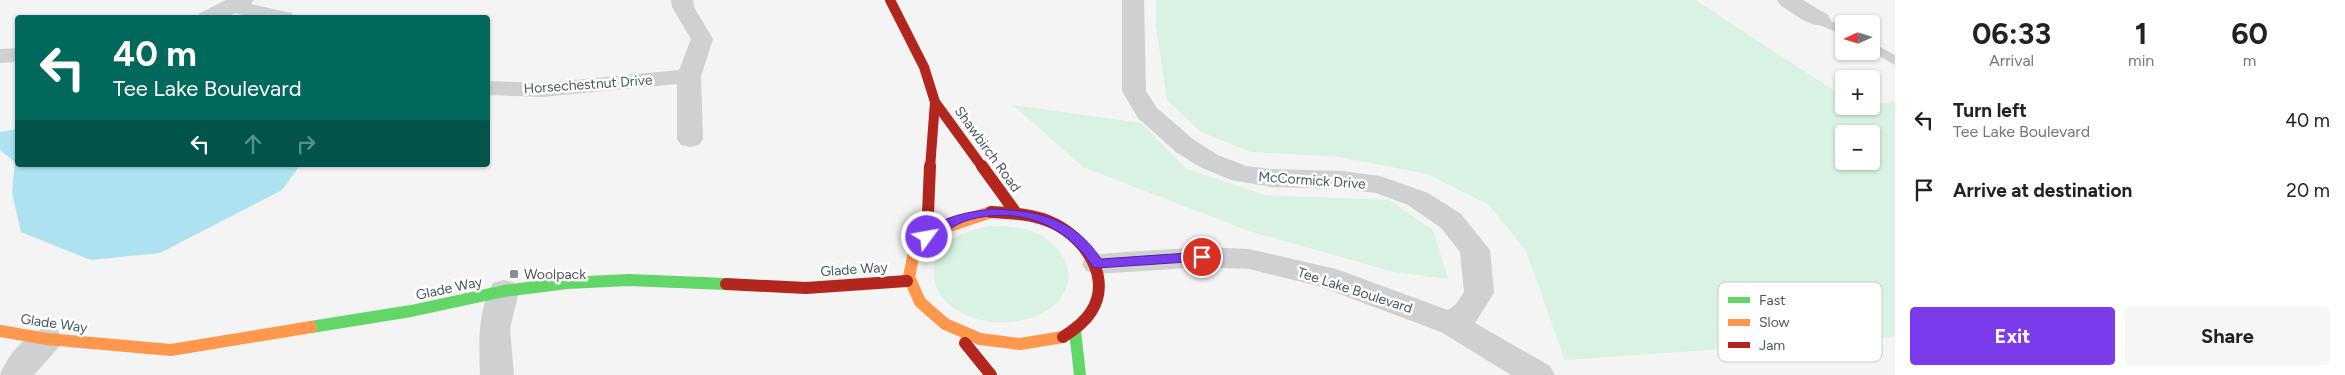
<!DOCTYPE html>
<html lang="en">
<head>
<meta charset="utf-8">
<style>
  :root { --surface:#fff; --page:#f6f6f6; --text:#222; --muted:#767676; --accent:#7c3aed }
  body { margin:0; font-family:Figtree,sans-serif; background:var(--page); color:var(--text); height:100vh; display:flex; flex-direction:column; font-size:19px; white-space:nowrap }
  * { box-sizing:border-box; margin:0 }
  p { font-size:16px; color:var(--muted) }
  .icon { flex:none; width:28px; height:28px; fill:none; stroke:currentColor; stroke-width:2; stroke-linecap:round; stroke-linejoin:round }
  .map { position:relative; flex:1; overflow:hidden }
  .details { display:flex; flex-direction:column; background:var(--surface); width:450px }
  .details>* { flex:none }
  .banner { position:absolute; left:15px; top:15px; width:475px; height:152px; border-radius:5px; box-shadow:0 1px 4px #0004; background:#00695c; color:#fff; overflow:hidden }
  .needle { width:32px; rotate:266deg }
  .controls { position:absolute; left:1835px; top:15px; display:grid; gap:10px }
  .controls a { display:grid; place-items:center; width:45px; height:45px; border-radius:5px; background:var(--surface); box-shadow:0 1px 4px #0004; font-size:25px }
  .pin { position:absolute; display:grid; place-items:center; width:42px; height:42px; color:#fff; margin:-21px; border:2px solid #fff; border-radius:50%; box-shadow:0 1px 5px #0007 }
  .me { position:absolute; width:55px; margin:-28px; rotate:58deg; stroke-linejoin:round; filter:drop-shadow(0 0 4px #0008) }
  .turn { display:flex; align-items:center; gap:18px; height:105px; padding:0 15px; font-size:22px }
  .turn .icon { width:65px; height:65px; stroke-width:2.5 }
  .turn b { display:block; font-size:35px; line-height:42px }
  .lanes { display:flex; align-items:center; height:48px; padding:0 15px; background:#0003; justify-content:center; gap:25px; direction:ltr }
  .lanes .off { opacity:.35 }
  .eta { display:flex; justify-content:space-evenly; align-items:center; height:85px; text-align:center }
  .eta b { font-size:30px; font-weight:700; line-height:35px }
  .button { display:flex; gap:10px; margin-top:auto; padding:10px 15px }
  .button a { flex:1; height:58px; border-radius:5px; background:var(--accent); color:#fff; font-size:20px; font-weight:700; line-height:58px; text-align:center }
  .button a+a { background:var(--page); color:var(--text) }
  ul { padding:0; list-style:none }
  li { display:flex; align-items:center; gap:15px; height:70px; padding:0 15px }
  li div { flex:1 }
  li b { display:block; font-size:19px }
  li em { font-style:normal }
  main { display:flex; flex:1; min-height:0 }
  .map>svg:first-child { display:block }
  .green { fill:#d9f2e3; fill-rule:evenodd }
  .water { fill:#aee2f0 }
  .lines { fill:none; stroke-linecap:round; stroke-linejoin:round }
  .lane { fill:#ced0d2; fill-rule:evenodd }
  .street { fill:#ced0d2; fill-rule:evenodd }
  .fast { stroke:#63d668; stroke-width:12 }
  .slow { stroke:#ff974d; stroke-width:12 }
  .jam-far1 { stroke:#b3261e; stroke-width:10 }
  .jam { stroke:#b3261e; stroke-width:12 }
  .route { fill:#7c3aed; stroke:#51269a }
  .poi-dot { fill:#868d94; stroke:#fff; stroke-width:2 }
  .labels { text-anchor:middle; stroke-width:5; stroke-linejoin:round; paint-order:stroke }
  .street-label { font-size:14px; fill:#4a5661; stroke:#fff }
  .poi-label { font-size:14px; fill:#4a5661; stroke:#fff; text-anchor:start }
  .key { fill:#fff; stroke:#c9ccd0; stroke-width:1 }
  .key-label { font-size:14px; fill:#4a5661 }
</style>
</head>
<body>
<main>
<div class="map">
<svg width="1895" height="375" viewBox="0 0 1895 375">
  <rect width="100%" height="100%" fill="#f4f4f4"/>
  <path class="green" d="M1156 0H1695L1844 97V106H1871V104L1895 102V337L1565 360 1526 251 1489 205 1427 174 1340 157 1251 152 1201 132 1167 100 1156 26ZM1844 134H1871V161H1844Z
    M1013 105 1141 123 1187 169 1265 195 1389 200 1433 230 1448 279 1394 272 1249 231 1083 167Z
    M989 226C1003 226 1017 226 1031 231 1065 244 1084 280 1052 307 1023 330 967 327 943 298 937 291 934 282 934 273 932 243 964 231 989 226Z"/>
  <path class="water" d="M17 129 18 165H300L282 190 160 253 91 260 21 232 12 193 15 162 0 150V132Z"/>
  <g class="lines">
    <path class="lane" d="M1820 16 1844 27V36L1816 23 1814 20Z
      M1871 42 1895 55V65L1871 51Z"/>
    <path class="street" d="M226 0H254L251 4 292 13 295 18H255L235 13 226 18H197L200 13Z
      M671 0H693L694 7 713 39 701 76 703 139 699 145 690 147 681 145 677 139V84L542 97 488 95V81L542 83 679 70 691 39 672 7Z
      M1122 0H1144L1146 91 1157 108 1194 140 1218 155 1246 166 1271 169 1342 171 1380 176 1428 193 1461 214 1490 250 1494 293 1475 323 1550 366 1555 375H1511L1441 332 1318 286 1249 269 1202 267 1097 274 1086 271 1082 264 1086 257 1097 254 1202 247 1249 249 1336 269 1448 310 1456 304 1464 292 1460 252 1441 228 1408 205 1376 193 1342 189 1271 187 1231 180 1200 167 1176 152 1138 118 1122 91Z
      M1777 0H1803L1828 15 1831 20 1828 25C1810 29 1795 14 1780 5Z
      M18 48V62L0 63V49Z
      M504 280 515 283 519 291 510 329 514 375H480C479 343 477 312 493 283Z
      M47 327 58 330 63 339 58 348 34 375H0C7 355 27 333 47 327Z"/>
    <path class="fast" d="M311 327 411 311 504 291 567 283 629 280 726 284
      M1075 331 1080 375"/>
    <path class="slow" d="M991 212 940 229 914 252 909 277 920 302 945 324 980 339 1020 344 1063 337
      M0 331 47 339 171 350 311 327"/>
    <path class="jam-far1" d="M890 0 924 67 935 102 983 168
      M930 168 935 102"/>
    <path class="jam" d="M982 166 1016 213
      M991 212C1012 213 1035 214 1055 224 1085 239 1113 278 1091 312 1084 323 1074 330 1063 337
      M927 237 930 166
      M726 284 806 288 907 281
      M965 343 991 375"/>
  </g>
  <path class="route" d="M991 209C1037 210 1074 218 1101 259L1202 252 1208 257 1202 261 1097 268 1093 267C1066 224 1018 206 969 220 953 224 941 237 927 241L921 237C936 217 968 212 991 209Z"/>
  <rect class="poi-dot" x="509" y="269" width="10" height="10" rx="2.5"/>
  <g class="labels">
    <g class="street-label">
      <text transform="translate(588 84) rotate(-4)" y="5">Horsechestnut Drive</text>
      <text transform="translate(988 149) rotate(54)" y="5">Shawbirch Road</text>
      <text transform="translate(1312 180) rotate(4)" y="5">McCormick Drive</text>
      <text transform="translate(854 269) rotate(-4)" y="5">Glade Way</text>
      <text transform="translate(449 288) rotate(-12)" y="5">Glade Way</text>
      <text transform="translate(1355 290) rotate(18)" y="5">Tee Lake Boulevard</text>
      <text transform="translate(54 323) rotate(8)" y="5">Glade Way</text>
    </g>
    <g class="poi-label">
      <text x="524" y="279">Woolpack</text>
    </g>
  </g>
  <rect x="1718" y="282" width="164" height="80" rx="8" class="key"/>
  <rect x="1728" y="297" width="22" height="6" fill="#63d668"/>
  <rect x="1728" y="319" width="22" height="7" fill="#ff974d"/>
  <rect x="1728" y="342" width="22" height="6" fill="#b3261e"/>
  <g class="key-label">
    <text x="1759" y="305">Fast</text>
    <text x="1759" y="327">Slow</text>
    <text x="1759" y="350">Jam</text>
  </g>
</svg>
<div class="controls">
<a><svg class="needle" viewBox="-14 -14 28 28"><path d="M0-13l5 13h-10z" fill="#e53935"/><path d="M0 13l5-13h-10z" fill="#767676"/></svg></a>
<a>+</a>
<a>−</a>
</div>
<div class="pin" style="left:1202px;top:257px;background:#d93025"><svg class="icon" aria-label="arrive" viewBox="0 0 24 24"><path d="M6 21V4h12l-3 4 3 4H6"/></svg></div>
<svg class="me" style="left:927px;top:237px" viewBox="-20 -20 40 40"><circle r="17" fill="#7c3aed" stroke="#fff" stroke-width="3"/><path d="M0-11L8 9 0 5-8 9z" fill="#fff"/></svg>
<div class="banner">
<div class="turn"><svg class="icon" aria-label="left" viewBox="0 0 24 24"><path d="M17 20v-9H6M10 6l-5 5 5 5"/></svg><div><b>40 m</b>Tee Lake Boulevard</div></div>
<div class="lanes"><svg class="icon" aria-label="left" viewBox="0 0 24 24"><path d="M17 20v-9H6M10 6l-5 5 5 5"/></svg><svg class="icon off" aria-label="ahead" viewBox="0 0 24 24"><path d="M12 20V5M6 11l6-6 6 6"/></svg><svg class="icon off" aria-label="right" viewBox="0 0 24 24"><path d="M7 20v-9h11M14 6l5 5-5 5"/></svg></div>
</div>
</div>
<section class="details">
<div class="eta">
<div><b>06:33</b><p>Arrival</p></div>
<div><b>1</b><p>min</p></div>
<div><b>60</b><p>m</p></div>
</div>
<ul>
<li><svg class="icon" aria-label="left" viewBox="0 0 24 24"><path d="M17 20v-9H6M10 6l-5 5 5 5"/></svg><div><b>Turn left</b><p>Tee Lake Boulevard</p></div><em>40 m</em></li>
<li><svg class="icon" aria-label="arrive" viewBox="0 0 24 24"><path d="M6 21V4h12l-3 4 3 4H6"/></svg><div><b>Arrive at destination</b></div><em>20 m</em></li>
</ul>
<div class="button"><a>Exit</a><a>Share</a></div>
</section>
</main>
</body>
</html>
